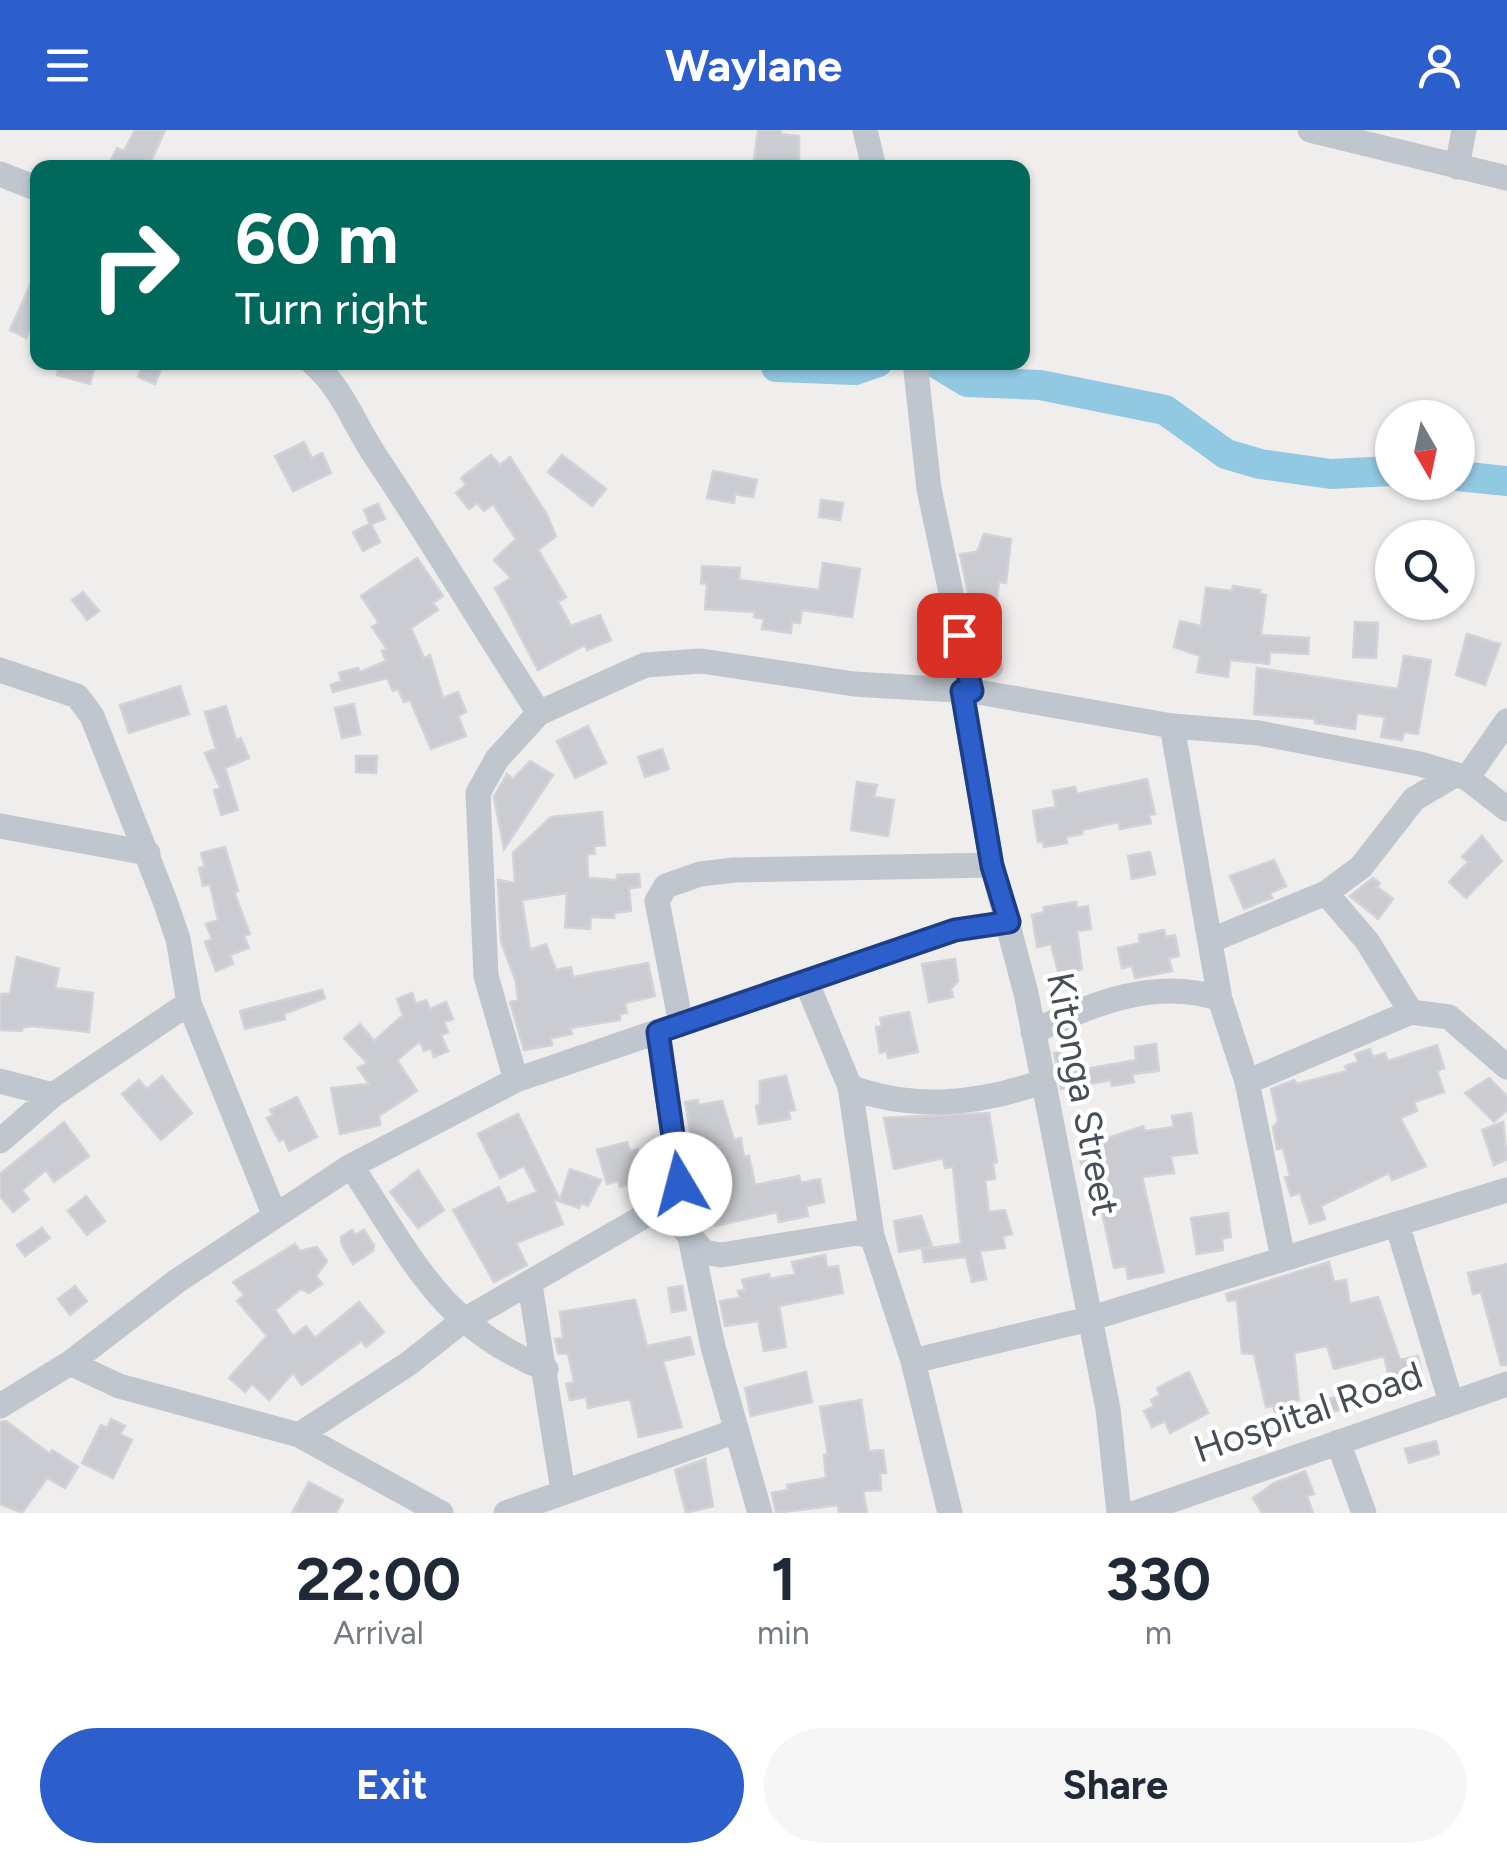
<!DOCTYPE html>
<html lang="en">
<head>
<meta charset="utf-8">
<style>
  :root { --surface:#fff; --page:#f6f6f7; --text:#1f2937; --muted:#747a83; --accent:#2c5fcb }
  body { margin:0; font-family:Figtree,sans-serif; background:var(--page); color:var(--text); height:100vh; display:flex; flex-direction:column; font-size:38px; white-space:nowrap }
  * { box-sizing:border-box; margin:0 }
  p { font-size:32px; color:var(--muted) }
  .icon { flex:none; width:55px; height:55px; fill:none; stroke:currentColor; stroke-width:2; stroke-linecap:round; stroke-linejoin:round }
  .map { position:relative; height:1383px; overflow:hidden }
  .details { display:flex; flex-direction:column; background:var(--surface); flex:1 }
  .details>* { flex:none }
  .hud { position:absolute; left:30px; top:30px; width:1000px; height:210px; border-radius:20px; box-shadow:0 2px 8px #0004; background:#00695c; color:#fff; overflow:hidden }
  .needle { width:65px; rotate:171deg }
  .fabs { position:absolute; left:1375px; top:270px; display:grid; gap:20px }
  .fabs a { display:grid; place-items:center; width:100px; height:100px; border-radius:50%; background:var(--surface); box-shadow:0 2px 8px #0004; font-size:50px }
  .pin { position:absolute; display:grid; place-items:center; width:85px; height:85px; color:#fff; margin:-42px; border-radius:20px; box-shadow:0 5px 15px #0006 }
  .me { position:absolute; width:110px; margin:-55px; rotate:352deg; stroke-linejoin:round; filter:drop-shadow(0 0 8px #0008) }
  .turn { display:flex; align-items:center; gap:35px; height:210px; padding:0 40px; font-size:45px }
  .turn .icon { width:130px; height:130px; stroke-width:2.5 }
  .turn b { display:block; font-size:70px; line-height:85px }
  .eta { display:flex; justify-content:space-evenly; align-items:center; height:170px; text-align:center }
  .eta b { font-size:60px; font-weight:700; line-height:70px }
  .primary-button { display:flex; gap:20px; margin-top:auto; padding:20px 40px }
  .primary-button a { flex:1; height:115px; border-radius:60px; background:var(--accent); color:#fff; font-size:40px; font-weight:700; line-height:115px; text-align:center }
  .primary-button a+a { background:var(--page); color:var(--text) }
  header { display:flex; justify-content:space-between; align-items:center; height:130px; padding:0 40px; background:var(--accent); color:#fff; font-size:45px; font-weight:700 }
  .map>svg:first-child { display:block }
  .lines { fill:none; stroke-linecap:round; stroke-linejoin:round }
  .river { stroke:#91c8e2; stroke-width:30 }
  .building { fill:#caccd1; stroke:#d2d3d8; stroke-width:2.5 }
  .minor { stroke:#bfc6ce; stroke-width:25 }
  .route-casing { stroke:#1d3e84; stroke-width:25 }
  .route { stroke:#2c5fcb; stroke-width:18 }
  .labels { text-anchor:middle; stroke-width:9; stroke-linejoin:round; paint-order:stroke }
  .street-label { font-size:38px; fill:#474e58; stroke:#fff }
</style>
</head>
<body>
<header><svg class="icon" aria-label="menu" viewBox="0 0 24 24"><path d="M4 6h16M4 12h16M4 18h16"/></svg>Waylane<svg class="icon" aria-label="person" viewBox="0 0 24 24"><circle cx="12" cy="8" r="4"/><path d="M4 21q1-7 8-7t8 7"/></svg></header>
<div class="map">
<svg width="1507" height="1383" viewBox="0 0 1507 1383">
  <rect width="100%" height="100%" fill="#f0eded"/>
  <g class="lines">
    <path class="river" d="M934 232 967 252 1040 255 1165 280 1226 324 1260 334 1331 344 1392 341
      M776 237 855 240 878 232
      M1458 346 1507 351"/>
  </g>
  <path class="building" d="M135 0H165L148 38H107L117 18 124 21Z
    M758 0H781V4L799 6V38H753Z
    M38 138V183L26 208 10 200Z
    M60 232H96L90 254 57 245Z
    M144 232H164L155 254 138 247Z
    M304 312 312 328 322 323 331 343 293 361 275 326Z
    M491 325 500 335 510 327 546 383 556 406 538 420 566 467 558 472 571 496 600 485 611 510 587 520 585 515 538 540 495 458 511 448 494 430 516 409 493 374 484 381 477 373 469 379 456 363 466 355 461 348Z
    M562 325 606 359 592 376 548 342Z
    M713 341 757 350 753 367 735 364 734 373 707 368Z
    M821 370 843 373 840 390 819 387Z
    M378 374 385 389 371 394 380 412 363 421 353 402 370 394 364 380Z
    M984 404 1011 409 1006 453 999 452 993 500 975 498 960 424 977 422Z
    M417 428 443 466 433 473 438 480 411 498 424 528 430 525 443 568 458 562 466 582 458 586 466 606 431 619 410 570 404 572 398 559 393 561 387 548 333 562 331 555 341 551 339 543 358 538 360 542 386 531 382 521 387 519 372 497 379 493 361 466Z
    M823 433 860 439 852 487 802 480 800 493 792 492 791 503 762 499 764 489 754 487 755 482 705 479 707 454 701 453 702 436 740 438 739 450 819 460Z
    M1233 456 1260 460V464L1266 465 1261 505 1309 508 1308 524 1270 522 1269 534 1230 530 1228 547 1197 542 1200 526 1174 517 1180 491 1201 496 1206 458 1232 461Z
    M83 462 99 481 87 490 72 470Z
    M1355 492 1378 493 1376 528 1353 527Z
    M1467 504 1500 514 1485 555 1456 545Z
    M1404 526 1431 530 1418 604 1404 602 1402 610 1381 607 1385 587 1357 583 1355 599 1315 593V589L1254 584 1257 538 1398 559Z
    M982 537a10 10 0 1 1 20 0a10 10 0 1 1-20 0Z
    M180 556 189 584 129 603 120 575Z
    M354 574 360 604 342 608 335 578Z
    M226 576 236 610 241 608 249 628 225 638 238 680 221 685 214 660 220 658 205 623 216 619 205 582Z
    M588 596 606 633 575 648 557 611Z
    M662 619 669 639 645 647 638 627Z
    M356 626H377L376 643 356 642Z
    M530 631 553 645 504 719 494 667 507 644 513 649Z
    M1147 649 1155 684 1149 685 1151 693 1120 699 1119 692 1082 700V704L1066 707 1067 713 1044 717 1043 711 1038 712 1033 681 1056 677 1053 661 1075 657 1077 664Z
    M857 652 877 655 874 667 894 670 888 706 851 700Z
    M602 682 605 715 594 716 595 724H587L588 748 617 750V745L639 744 640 757 629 758 631 781 614 783V788L591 787 590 799 565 797 567 763 522 770 530 820 546 814 556 840 571 837 573 847 648 833 655 866 625 873 627 883 620 884V890L570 898 572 904 551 908 552 915 524 920 510 872 518 870 516 852 501 811 498 750 515 753 513 723 551 687Z
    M1482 706 1502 731 1466 768 1449 752 1468 732 1462 727Z
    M225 717 238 761 234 762 250 804 244 806 249 818 230 825 233 834 216 841 205 812 212 809 206 794 218 790 210 754 203 756 199 738 205 737 201 723Z
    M1150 722 1155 744 1132 749 1128 726Z
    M1274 730 1286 756 1270 763 1272 768 1244 779 1230 746Z
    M1373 748 1380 753 1377 757 1393 769 1378 789 1350 766Z
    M1076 772 1077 778 1088 776 1091 799 1077 801 1082 839 1059 845 1051 814 1037 817 1032 785 1044 782V777Z
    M1164 800 1166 807 1175 805 1179 826 1169 828 1172 841 1135 848 1132 836 1122 838 1118 818 1140 813 1139 805Z
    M17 827 59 839 55 858 93 863 89 902 32 896 23 897 22 901 0 900V864H10Z
    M955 829 958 851 951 859 953 867 929 872 922 834Z
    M322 860 325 868 284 884 285 889 245 899 240 881Z
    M412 863 416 874 426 870 430 879 446 872 453 889 444 892 448 902 441 905 448 921 434 927 431 918 424 921 420 911 397 930 417 961 379 986 380 995 340 1004 331 958 369 954 358 938 367 933 344 908 360 894 374 911 403 885 397 869Z
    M909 882 918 922 888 928 887 921 880 923 876 897 882 896 880 888Z
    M1156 914 1159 941 1132 944 1134 952 1112 956 1111 950 1061 959 1054 923 1060 922 1064 943 1136 930 1135 917Z
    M1437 915 1444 938 1437 941 1444 962 1414 972 1417 981 1400 988 1426 1036 1392 1050 1389 1043 1321 1076 1325 1089 1310 1094 1300 1063 1291 1066 1285 1047 1290 1046 1283 1018 1277 1019 1273 997 1278 991 1271 959 1294 950 1297 954 1347 941 1345 936 1358 932 1355 924 1370 919 1373 927 1385 923 1388 931Z
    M162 946 192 983 161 1010 122 964 139 950 147 959Z
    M786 946 795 980 789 981 790 989 759 994 756 976 760 975V951Z
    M1489 948 1507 966V980L1494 992 1465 963Z
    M297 967 317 1007 289 1021 284 1009 279 1011 267 988 273 985 270 980Z
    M698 970 699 975 722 971 734 1010 741 1008 744 1027 749 1026 755 1055 799 1046 801 1053 820 1049 824 1072 806 1076 808 1086 779 1092 777 1082 715 1096 706 1057 700 1058 685 972Z
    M989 983 997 1032 993 1033 995 1049 985 1050 989 1082 1005 1080 1012 1104 1003 1106 1005 1118 980 1121 986 1149 972 1152 966 1127 924 1132 922 1119 961 1114 953 1037 945 1038 943 1028 894 1039 884 988Z
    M1191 983 1197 1023 1171 1026 1174 1043 1142 1047 1164 1142 1128 1149 1126 1136 1114 1138 1094 1044 1088 1046 1086 1036H1082L1078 1018 1143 996 1145 1001 1174 997 1172 986Z
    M518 984 560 1070 570 1039 601 1050 588 1076 581 1073 579 1078 553 1069 563 1094 516 1113 527 1135 494 1152 453 1080 499 1057 507 1074 537 1062 524 1036 500 1048 478 1004Z
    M64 992 89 1026 54 1052 46 1040 22 1060 29 1069 13 1082 0 1066V1044Z
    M1503 992 1507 1029 1494 1035 1482 1000Z
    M627 1012 630 1021 637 1019 641 1051 620 1057 618 1051 607 1054 597 1020Z
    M418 1040 444 1080 418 1098 390 1062Z
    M86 1066 105 1091 87 1105 68 1081Z
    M1228 1083 1231 1107 1222 1109 1223 1120 1197 1124 1191 1088Z
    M921 1086 932 1116 899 1122 894 1091Z
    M42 1098 50 1108 25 1126 17 1115Z
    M352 1100 355 1105 364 1100 374 1115 373 1121 353 1134 342 1115 341 1107Z
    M295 1114 300 1121 317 1117 327 1131 316 1146 322 1154 309 1163 301 1159 275 1180 293 1206 306 1196 315 1208 359 1172 384 1202 366 1217 361 1211 302 1255 293 1243 269 1270 252 1254 245 1262 229 1248 267 1206 237 1171 244 1165 233 1152Z
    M825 1125 827 1138 838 1136 843 1163 779 1176 786 1217 764 1221 758 1191 725 1196 720 1171 740 1168 738 1161 745 1160 742 1150 769 1144 770 1149 795 1144 792 1132Z
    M1329 1132 1334 1152 1346 1150 1350 1174 1378 1167 1400 1230 1418 1226 1424 1254 1392 1261 1384 1226 1334 1239 1327 1216 1294 1223 1299 1270 1289 1272 1290 1278 1275 1282 1273 1276 1266 1277 1254 1224 1242 1223 1237 1170 1228 1171 1226 1164Z
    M1507 1134V1235H1501L1481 1162 1473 1164 1468 1143Z
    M75 1156 87 1171 70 1185 58 1169Z
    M682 1156 686 1180 672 1182 668 1158Z
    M635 1170 647 1216 690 1207 694 1224 663 1231 682 1297 639 1307 630 1269 588 1278 586 1267 570 1270 566 1254 574 1252 568 1223 558 1224 555 1209 563 1208 560 1182Z
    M806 1242 812 1272 751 1286 745 1258Z
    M1189 1242 1208 1283 1170 1303 1165 1291 1152 1297 1144 1281 1154 1276 1151 1270 1160 1265 1157 1258Z
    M1368 1260 1371 1273 1330 1282 1327 1269Z
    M861 1270 869 1321 883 1320 886 1343H880L881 1360 863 1361 867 1383H839L838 1375 776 1383 772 1363 788 1360 787 1355 826 1348 824 1325H828L820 1277Z
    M111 1289 125 1296 120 1304 132 1310 113 1348 82 1333 101 1295 107 1298Z
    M6 1291 50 1324 52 1320 78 1337 65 1358 47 1348 22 1383 0 1374V1292Z
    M1436 1311 1439 1324 1409 1333 1405 1319Z
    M705 1329 713 1376 686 1383 675 1340Z
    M1305 1341 1314 1364 1307 1366 1313 1383H1262L1253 1368 1274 1353Z
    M309 1352 343 1370 336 1383H292Z"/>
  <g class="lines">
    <path class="minor" d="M865 0 874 38
      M1310 0 1507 48
      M1457 37 1464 0
      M0 44 38 59
      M312 232C344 260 353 293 376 327 432 411 484 498 539 583
      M915 232 929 359 972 561
      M0 540 77 566 92 586 165 771 178 809 189 873 275 1086
      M962 561 992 735 1026 863 1108 1279 1119 1383
      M1172 596 1220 869 1247 952 1283 1128
      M1467 648 1507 591
      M0 696 148 723
      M1326 763 1367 811 1411 882
      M1212 810 1326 763 1361 737 1414 669 1453 646
      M806 851 850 957 872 1106
      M681 894 657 771 666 756 700 744 735 740 992 735
      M658 901 680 1054 669 1082
      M1033 902C1091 874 1156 847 1220 869
      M516 950 486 846 478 663 497 629 539 583 645 535 701 531 854 554 972 561 1172 596 1259 603 1420 634 1467 648 1507 679
      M0 951 53 965
      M1247 952 1411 882 1449 887 1507 937
      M850 957C914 981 977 974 1042 952
      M0 1011 53 965 189 873
      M351 1036C412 1127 439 1196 546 1239
      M1397 1094 1451 1272
      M690 1107 713 1217 760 1383
      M530 1155 563 1361
      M913 1231 1089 1189 1507 1060
      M70 1233 119 1256 299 1305 441 1383
      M0 1276 70 1233 177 1151 351 1036 516 950 955 800 1009 792
      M299 1305 408 1234 461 1192 648 1084 669 1082 704 1122 721 1125 857 1103 872 1106 913 1231 950 1383
      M1338 1312 1364 1383
      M506 1383 736 1301
      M1135 1383 1507 1254"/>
  </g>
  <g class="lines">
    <g class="route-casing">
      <path id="route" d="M680 1054 658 902 955 800 1009 792 992 736 962 561H972L959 505"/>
    </g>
    <use href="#route" class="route"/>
  </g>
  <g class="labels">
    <g class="street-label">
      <text transform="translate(1083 964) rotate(79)" y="13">Kitonga Street</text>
      <text transform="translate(1308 1282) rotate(-19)" y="13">Hospital Road</text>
    </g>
  </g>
</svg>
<div class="fabs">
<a><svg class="needle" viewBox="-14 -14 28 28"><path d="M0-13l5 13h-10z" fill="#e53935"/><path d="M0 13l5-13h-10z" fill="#747a83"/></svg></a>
<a><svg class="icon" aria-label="search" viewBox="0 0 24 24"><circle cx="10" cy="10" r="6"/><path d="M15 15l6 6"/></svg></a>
</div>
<div class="pin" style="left:959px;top:505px;background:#d93025"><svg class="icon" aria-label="arrive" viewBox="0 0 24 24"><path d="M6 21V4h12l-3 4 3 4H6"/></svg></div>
<svg class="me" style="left:680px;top:1054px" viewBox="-20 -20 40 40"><circle r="19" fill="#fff"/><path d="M0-13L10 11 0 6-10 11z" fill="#2c5fcb"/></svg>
<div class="hud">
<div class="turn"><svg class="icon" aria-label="right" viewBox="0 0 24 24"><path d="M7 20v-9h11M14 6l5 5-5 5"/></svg><div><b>60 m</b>Turn right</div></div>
</div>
</div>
<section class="details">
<div class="eta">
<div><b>22:00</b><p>Arrival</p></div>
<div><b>1</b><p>min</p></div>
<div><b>330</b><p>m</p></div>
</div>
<div class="primary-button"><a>Exit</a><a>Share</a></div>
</section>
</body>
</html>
